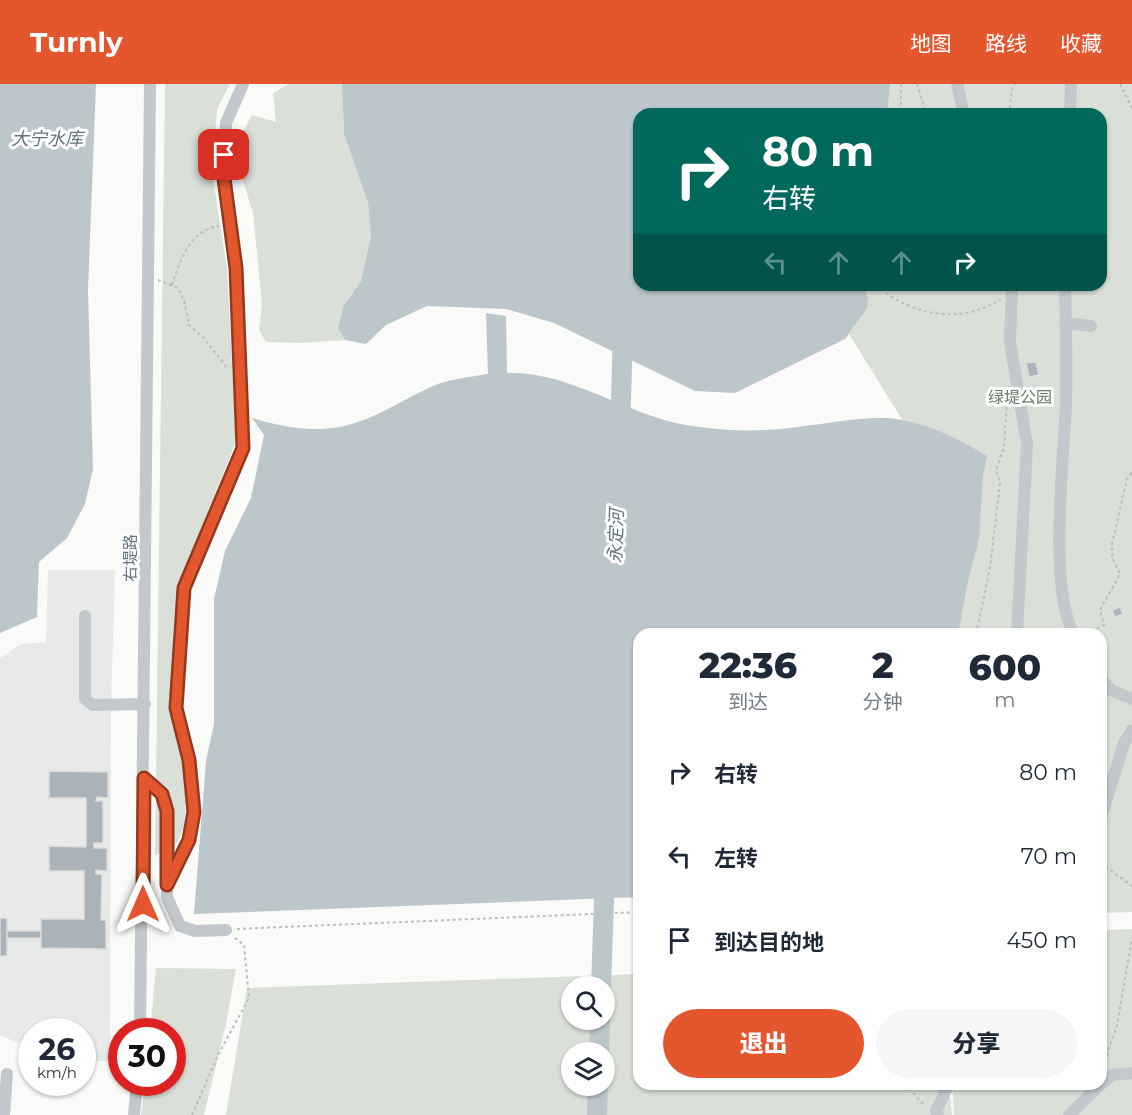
<!DOCTYPE html>
<html lang="zh">
<head>
<meta charset="utf-8">
<style>
  :root { --surface:#fff; --page:#f6f6f7; --text:#1f2937; --muted:#747a83; --accent:#e4572e }
  body { margin:0; font-family:Montserrat,"Noto Sans SC",sans-serif; background:var(--page); color:var(--text); height:100vh; display:flex; flex-direction:column; font-size:22px; white-space:nowrap }
  * { box-sizing:border-box; margin:0 }
  p { font-size:20px; color:var(--muted) }
  .icon { flex:none; width:33px; height:33px; fill:none; stroke:currentColor; stroke-width:2; stroke-linecap:round; stroke-linejoin:round }
  .map { position:relative; flex:1; overflow:hidden }
  .panel { position:absolute; left:633px; top:544px; width:474px; height:462px; display:flex; flex-direction:column; background:var(--surface); border-radius:18px; box-shadow:0 2px 4px #0004 }
  .panel>* { flex:none }
  .guide { position:absolute; left:633px; top:24px; width:474px; height:183px; border-radius:18px; box-shadow:0 2px 4px #0004; background:#00695c; color:#fff; overflow:hidden }
  .buttons { position:absolute; left:561px; top:892px; display:grid; gap:12px }
  .buttons a { display:grid; place-items:center; width:54px; height:54px; border-radius:50%; background:var(--surface); box-shadow:0 2px 4px #0004; font-size:30px }
  .speed { position:absolute; left:18px; top:934px; display:flex; gap:12px; font-size:30px; font-weight:700; text-align:center }
  .speed>* { display:grid; place-content:center; width:78px; height:78px; border-radius:50%; background:var(--surface); box-shadow:0 2px 4px #0004; line-height:1 }
  .speed small { font-size:15px; font-weight:400 }
  .speed .limit { border:9px solid #d22; background:#fff; color:#111 }
  .pin { position:absolute; display:grid; place-items:center; width:51px; height:51px; color:#fff; margin:-26px; border-radius:12px; box-shadow:0 3px 9px #0006 }
  .me { position:absolute; width:66px; margin:-33px; rotate:0deg; stroke-linejoin:round; filter:drop-shadow(0 0 4px #0008) }
  .turn { display:flex; align-items:center; gap:21px; height:126px; padding:0 30px; font-size:27px }
  .turn .icon { width:78px; height:78px; stroke-width:2.5 }
  .turn b { display:block; font-size:42px; line-height:51px }
  .lanes { display:flex; align-items:center; height:57px; padding:0 30px; background:#0003; justify-content:center; gap:30px; direction:ltr }
  .lanes .off { opacity:.35 }
  .eta { display:flex; justify-content:space-evenly; align-items:center; height:102px; text-align:center }
  .eta b { font-size:36px; font-weight:800; line-height:42px }
  .button { display:flex; gap:12px; margin-top:auto; padding:12px 30px }
  .button a { flex:1; height:69px; border-radius:36px; background:var(--accent); color:#fff; font-size:24px; font-weight:800; line-height:69px; text-align:center }
  .button a+a { background:var(--page); color:var(--text) }
  ul { padding:0; list-style:none }
  li { display:flex; align-items:center; gap:18px; height:84px; padding:0 30px }
  li div { flex:1 }
  li b { display:block; font-size:22px }
  li em { font-style:normal }
  header { display:flex; align-items:center; gap:36px; box-sizing:border-box; height:84px; padding:0 30px; background:var(--accent); color:#fff }
  header strong { font-size:28px }
  nav { display:flex; gap:33px; margin-inline-start:auto; font-size:21px }
  .map>svg:first-child { display:block }
  .built { fill:#e8e9e9 }
  .green { fill:#dadfd7; fill-rule:evenodd }
  .water { fill:#bbc7cb }
  .lines { fill:none; stroke-linecap:round; stroke-linejoin:round }
  .river { stroke:#bbc7cb; stroke-width:20 }
  .building { fill:#aab3b9; stroke:#dcdcda; stroke-width:1.5 }
  .path { stroke:#bbbfc2; stroke-width:2; stroke-dasharray:3 3; stroke-linecap:butt }
  .minor { stroke:#c3c8cc; stroke-width:12 }
  .route-casing { stroke:#94391e; stroke-width:15 }
  .route { stroke:#e4572e; stroke-width:10 }
  .labels { text-anchor:middle; stroke-width:6; stroke-linejoin:round; paint-order:stroke }
  .park-label { font-size:16px; fill:#687a64; stroke:#fff }
  .street-label { font-size:16px; fill:#657683; stroke:#fff }
  .water-label { font-size:18px; font-style:italic; fill:#60757c; stroke:#fff }
</style>
</head>
<body>
<header>
<strong>Turnly</strong>
<nav><a>地图</a><a>路线</a><a>收藏</a></nav>
</header>
<div class="map">
<svg width="1132" height="1031" viewBox="0 0 1132 1031">
  <rect width="100%" height="100%" fill="#fafaf8"/>
  <path class="built" d="M48 486H115L111 622 110 977H83L82 948H32L31 965 0 951V574L21 560 46 558Z"/>
  <path class="green" d="M165 0H230L217 25 212 88 227 184 236 357 178 503 186 737 178 758 155 772Z
    M289 0H342L344 50 368 119 371 151 361 197 343 223 338 244 345 256 301 259 266 258 259 246 262 220 253 129 238 81 241 51 252 31 276 38 273 9Z
    M842 0H1132V828L1101 829V550H910L947 408 836 229 835 201H1101V30H835Z
    M1132 845V1031H954L952 1001 1101 1000V846Z
    M156 884 236 885 226 940 204 1031H141L145 999H172V948H150Z
    M639 890V1000L949 1001 952 1031H226L247 904ZM572 903H604V936H572ZM572 969H604V1002H572Z"/>
  <path class="water" d="M0 0H96L88 206 93 385 85 420 67 454 39 478 37 533 0 549Z
    M342 0H890L887 30H639V201H862L868 213 867 224 845 255 735 309 695 307 554 239 506 225 427 222 386 241 366 260 345 256 338 244 343 223 361 197 371 151 368 119 344 50Z
    M486 229 506 232 507 289C571 287 624 330 686 341 725 348 765 348 804 342 831 339 858 333 886 334 922 336 957 354 987 372L983 392 979 455 968 497 958 550H639V813L194 830 206 677 214 640V515L225 467 251 414 264 351 252 334C282 343 313 349 344 342 376 335 403 315 433 302 450 295 470 293 488 290Z"/>
  <g class="lines">
    <path class="river" d="M620 348 623 246
      M601 903 605 788
      M599 969 600 936
      M597 1031 598 1002"/>
  </g>
  <path class="building" d="M1036 278 1039 291 1029 293 1026 279Z
    M1120 523 1123 530 1115 533 1112 526Z
    M49 687 108 688V714L97 713 96 717H103V759H94V764H107V787L96 786V790H102L101 836H106V865L41 864V835H84V787H49V762L86 763V714H49Z
    M0 834H7V872H0Z
    M7 847H41V854H7Z"/>
  <g class="lines">
    <path class="path" d="M901 0V30
      M917 0 926 30
      M1120 0 1132 24
      M1009 30 1012 4 1015 0
      M158 196 178 204 184 216 189 241 203 253 228 285
      M172 201C180 176 190 146 219 142
      M877 201C910 232 962 241 1001 215
      M976 550 990 484 1000 399 996 386 1004 364 1007 317
      M1086 550 1104 541 1100 526 1120 490 1112 473V460L1127 395 1132 388
      M1101 779 1132 802
      M237 845 639 828
      M1103 983 1117 941 1132 854
      M905 1000 925 1022
      M192 1031 218 971 249 914 244 861 235 854"/>
    <path class="minor" d="M957 0 964 30
      M1070 30 1071 0
      M1012 201 1010 258 1027 361 1017 550
      M1065 201C1066 240 1067 280 1066 320 1064 375 1048 505 1074 550
      M1065 239 1091 242
      M85 532V615L93 621 145 620
      M1101 594 1111 606 1132 615
      M144 694 162 710 167 727V813L180 842 195 847 226 846
      M1101 734 1124 659 1132 646
      M167 801 189 756 194 728 189 676 176 624 184 504 243 364 236 185 223 87 226 39 243 0
      M140 948 150 0
      M1101 1000 1112 991 1132 989
      M4 1031 7 990
      M134 1031 137 999
      M938 1031 936 1027 949 1000
      M1069 1031 1101 1000"/>
  </g>
  <g class="lines">
    <g class="route-casing">
      <path id="route" d="M143 820 144 694 162 710 167 727V801L189 756 194 728 189 676 176 624 184 504 243 364 236 184 223 87 224 71"/>
    </g>
    <use href="#route" class="route"/>
  </g>
  <g class="labels">
    <g class="park-label">
      <text x="1020" y="319">绿堤公园</text>
    </g>
    <g class="street-label">
      <text transform="translate(130 474) rotate(-90)" y="6">右堤路</text>
    </g>
    <g class="water-label">
      <text x="47" y="61">大宁水库</text>
      <text transform="translate(616 452) rotate(-88)" y="6">永定河</text>
    </g>
  </g>
</svg>
<div class="buttons">
<a><svg class="icon" aria-label="search" viewBox="0 0 24 24"><circle cx="10" cy="10" r="6"/><path d="M15 15l6 6"/></svg></a>
<a><svg class="icon" aria-label="layers" viewBox="0 0 24 24"><path d="M12 4l9 5-9 5-9-5zM3 14l9 5 9-5"/></svg></a>
</div>
<div class="speed"><div>26<small>km/h</small></div><div class="limit">30</div></div>
<div class="pin" style="left:224px;top:71px;background:#d93025"><svg class="icon" aria-label="arrive" viewBox="0 0 24 24"><path d="M6 21V4h12l-3 4 3 4H6"/></svg></div>
<svg class="me" style="left:143px;top:820px" viewBox="-20 -20 40 40"><path d="M0-17L14 15 0 8-14 15z" fill="#e4572e" stroke="#fff" stroke-width="4"/></svg>
<div class="guide">
<div class="turn"><svg class="icon" aria-label="right" viewBox="0 0 24 24"><path d="M7 20v-9h11M14 6l5 5-5 5"/></svg><div><b>80 m</b>右转</div></div>
<div class="lanes"><svg class="icon off" aria-label="left" viewBox="0 0 24 24"><path d="M17 20v-9H6M10 6l-5 5 5 5"/></svg><svg class="icon off" aria-label="ahead" viewBox="0 0 24 24"><path d="M12 20V5M6 11l6-6 6 6"/></svg><svg class="icon off" aria-label="ahead" viewBox="0 0 24 24"><path d="M12 20V5M6 11l6-6 6 6"/></svg><svg class="icon" aria-label="right" viewBox="0 0 24 24"><path d="M7 20v-9h11M14 6l5 5-5 5"/></svg></div>
</div>
<section class="panel">
<div class="eta">
<div><b>22:36</b><p>到达</p></div>
<div><b>2</b><p>分钟</p></div>
<div><b>600</b><p>m</p></div>
</div>
<ul>
<li><svg class="icon" aria-label="right" viewBox="0 0 24 24"><path d="M7 20v-9h11M14 6l5 5-5 5"/></svg><div><b>右转</b></div><em>80 m</em></li>
<li><svg class="icon" aria-label="left" viewBox="0 0 24 24"><path d="M17 20v-9H6M10 6l-5 5 5 5"/></svg><div><b>左转</b></div><em>70 m</em></li>
<li><svg class="icon" aria-label="arrive" viewBox="0 0 24 24"><path d="M6 21V4h12l-3 4 3 4H6"/></svg><div><b>到达目的地</b></div><em>450 m</em></li>
</ul>
<div class="button"><a>退出</a><a>分享</a></div>
</section>
</div>
</body>
</html>
